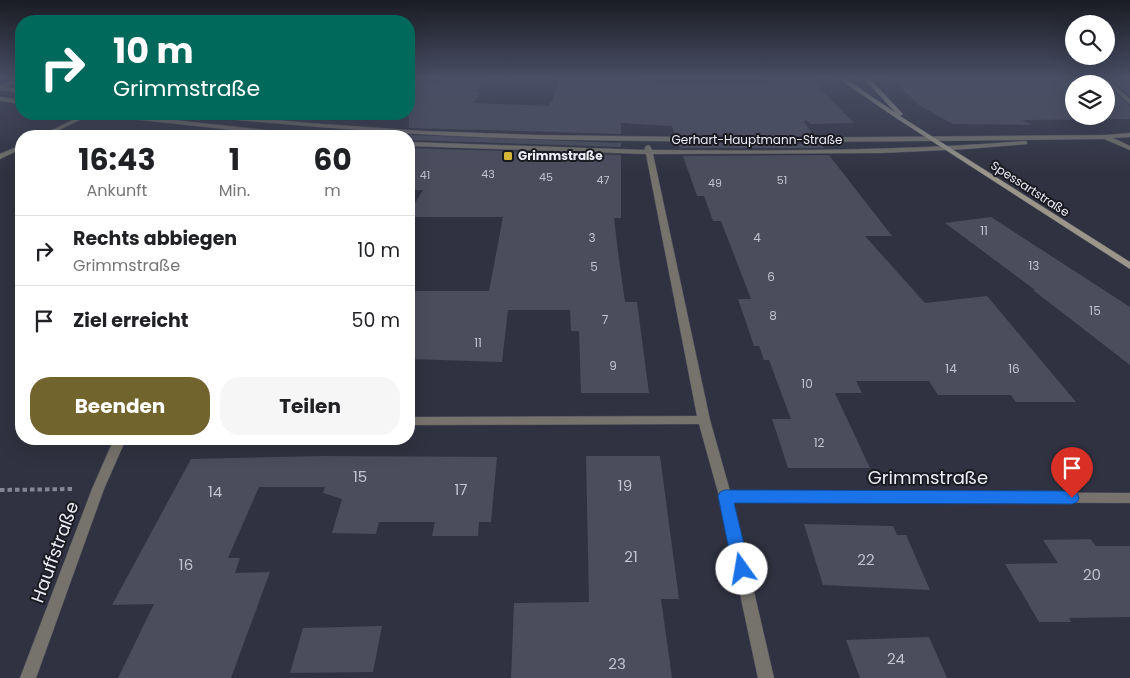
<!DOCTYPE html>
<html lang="de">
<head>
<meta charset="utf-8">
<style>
  :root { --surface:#fff; --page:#f6f6f6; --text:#202124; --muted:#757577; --line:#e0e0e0; --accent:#71642c }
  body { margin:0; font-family:Poppins,sans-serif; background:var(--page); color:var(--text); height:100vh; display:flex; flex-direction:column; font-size:19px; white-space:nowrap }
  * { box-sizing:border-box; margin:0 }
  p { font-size:16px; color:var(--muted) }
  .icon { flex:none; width:28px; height:28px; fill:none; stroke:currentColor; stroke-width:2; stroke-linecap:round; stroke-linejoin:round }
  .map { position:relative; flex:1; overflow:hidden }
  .drawer { position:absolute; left:15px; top:130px; width:400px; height:315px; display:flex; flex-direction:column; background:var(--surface); border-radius:20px; box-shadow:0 5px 20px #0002 }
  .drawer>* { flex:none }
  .top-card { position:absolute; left:15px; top:15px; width:400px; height:105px; border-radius:20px; box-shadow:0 5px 20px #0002; background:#00695c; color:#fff; overflow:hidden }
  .fabs { position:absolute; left:1065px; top:15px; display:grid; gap:10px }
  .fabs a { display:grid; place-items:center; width:50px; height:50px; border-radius:50%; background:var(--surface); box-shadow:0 5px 20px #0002; font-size:25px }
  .pin { position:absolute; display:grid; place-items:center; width:42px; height:42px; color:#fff; margin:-51px -21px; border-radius:50% 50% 50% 0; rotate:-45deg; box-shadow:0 0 5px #0007 }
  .pin .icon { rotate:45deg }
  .me { position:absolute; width:55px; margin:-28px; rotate:347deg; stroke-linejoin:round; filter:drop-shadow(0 0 4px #0008) }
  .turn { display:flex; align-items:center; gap:18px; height:105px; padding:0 15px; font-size:22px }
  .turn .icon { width:65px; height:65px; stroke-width:2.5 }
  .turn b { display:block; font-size:35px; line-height:42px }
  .eta { display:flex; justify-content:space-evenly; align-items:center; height:85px; text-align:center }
  .eta b { font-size:30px; font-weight:700; line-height:35px }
  .button { display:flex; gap:10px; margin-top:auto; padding:10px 15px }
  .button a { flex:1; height:58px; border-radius:20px; background:var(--accent); color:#fff; font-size:20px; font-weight:700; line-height:58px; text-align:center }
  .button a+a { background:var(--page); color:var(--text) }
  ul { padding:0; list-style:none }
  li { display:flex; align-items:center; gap:15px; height:70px; padding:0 15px; border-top:1px solid var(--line) }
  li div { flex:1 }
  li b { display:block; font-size:19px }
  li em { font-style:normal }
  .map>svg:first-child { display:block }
  .building { fill:#4b4c5c }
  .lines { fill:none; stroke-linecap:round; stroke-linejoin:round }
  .lane-casing { stroke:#4f505e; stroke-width:1 }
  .street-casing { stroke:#4f505e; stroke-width:1 }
  .secondary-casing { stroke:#4f505e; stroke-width:1 }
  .path { stroke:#858593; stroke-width:4; stroke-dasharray:4.5 3; stroke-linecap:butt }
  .lane { fill:#75736b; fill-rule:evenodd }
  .street { fill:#75736b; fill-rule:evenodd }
  .secondary { fill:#9a978a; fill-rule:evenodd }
  .route { fill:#1a73e8; stroke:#114b97 }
  .poi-dot { fill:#d3b635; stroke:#1a1a21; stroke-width:2 }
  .labels { text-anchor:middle; stroke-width:4; stroke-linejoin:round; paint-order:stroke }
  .far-number-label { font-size:11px; fill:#c4c4d0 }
  .far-street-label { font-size:12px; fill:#ececf7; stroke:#1a1a21 }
  .far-poi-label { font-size:12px; font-weight:bold; fill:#ececf7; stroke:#1a1a21; text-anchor:start }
  .number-label { font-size:12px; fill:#c4c4d0 }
  .near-number-label { font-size:15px; fill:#c4c4d0 }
  .near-street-label { font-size:18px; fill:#ececf7; stroke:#1a1a21 }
</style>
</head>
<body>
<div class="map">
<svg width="1130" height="678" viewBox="0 0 1130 678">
  <rect width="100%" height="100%" fill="#313241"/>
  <path class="building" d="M442 78H485L476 92H480L474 103 549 106 550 101H553L559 78H623L663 83 770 84 766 78H810L854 123 811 124 806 120 804 122 814 136 675 135 672 126 621 123V134L409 128V81L438 83Z
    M891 78H1130V96L1111 80 1106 81 1105 84H1074V116H1106V86L1130 106V119L1022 120 1032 125 953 124 919 105Z
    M409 135 621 143V147L409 140Z
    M678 143 820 144 824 148H680Z
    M409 148 621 155V218H614L618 252 625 302H637L649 393H581L579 331H571L570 310H508L502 362 409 359V291H489L503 217H409V213L423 190H409Z
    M829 155 892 236H865L925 303 987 296 1076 402H1016L1011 395H938L929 381H856L862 393H835L870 468H788L772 419H791L769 360H764L759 346H754L738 299H751L721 221H713L704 196H697L683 156Z
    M991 217 1130 307V365L1033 290H1035L945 223Z
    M324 456 497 457 491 522H479L478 536H432L435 522H379L376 534 332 533 342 499 323 493 325 487H259L228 558H240L235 573 270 572 231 678H118L154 604 112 605 191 459Z
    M586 456H660L679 599H661L672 678H511L514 603 589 602Z
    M804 524 893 526 897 535H906L930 590 823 585Z
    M1090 539 1096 546H1130V617L1069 618 1071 622H1039L1005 564 1058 563 1043 540Z
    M382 626 373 672 290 673 303 628Z
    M929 637 947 678H860L846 640Z"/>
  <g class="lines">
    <g class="lane-casing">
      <path id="lane" d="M1107 82H1111L1130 99V104L1107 84Z"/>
    </g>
    <g class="street-casing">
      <path id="street" d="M19 78H21V81L5 87 21 89V93L0 90V85Z
        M0 97 21 100V104L0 101Z
        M85 114H92L47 136H40Z
        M101 114H118L302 134 305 136H287L104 116Z
        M192 114H211L309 123 422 131 536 135 763 138 1106 135 1130 133V137L1113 138 1130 146V150L1104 139C915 141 726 144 537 139 423 136 309 127 195 116Z
        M1025 141 1027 142V144L967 149 881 153 653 154 710 420 730 491 1130 493V503L733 501 774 678H758L719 496 699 424 409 425V417L697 416 646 154 409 146V142L645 150V147L648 145 650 146 652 150C776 151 901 151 1025 141Z
        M21 145V149L0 159V154Z
        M114 439H126L104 489 36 678H20L92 489Z"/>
    </g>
    <g class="secondary-casing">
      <path id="secondary" d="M838 78H844L896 113 863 78H869L902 113 903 114 900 116 1130 262V269L893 116Z"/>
    </g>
    <path class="path" d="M0 490 73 489"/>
    <use href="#lane" class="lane"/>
    <use href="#street" class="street"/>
    <use href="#secondary" class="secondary"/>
  </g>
  <linearGradient id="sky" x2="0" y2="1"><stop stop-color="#1b1c24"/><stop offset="0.45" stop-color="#484f65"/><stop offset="1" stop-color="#484f65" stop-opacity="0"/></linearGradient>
  <rect width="1130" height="173" fill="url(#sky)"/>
  <path class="route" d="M725 490 1072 491 1077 493 1079 498 1077 502 1072 504 734 503 750 569 747 574 742 577 736 574 733 569 718 496 720 492Z"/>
  <rect class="poi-dot" x="503" y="151" width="10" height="10" rx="2.5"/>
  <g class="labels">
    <g class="far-number-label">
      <text x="488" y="178">43</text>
      <text x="425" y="179">41</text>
      <text x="546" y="181">45</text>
      <text x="603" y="184">47</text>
      <text x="782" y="184">51</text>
      <text x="715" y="187">49</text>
    </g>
    <g class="far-street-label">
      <text x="757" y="144">Gerhart-Hauptmann-Straße</text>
      <text transform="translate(1030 189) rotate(33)" y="4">Spessartstraße</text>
    </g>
    <g class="far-poi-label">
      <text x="518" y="160">Grimmstraße</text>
    </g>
    <g class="number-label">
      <text x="984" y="235">11</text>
      <text x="592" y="242">3</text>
      <text x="757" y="242">4</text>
      <text x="1034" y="270">13</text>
      <text x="594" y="271">5</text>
      <text x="771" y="281">6</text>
      <text x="1095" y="315">15</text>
      <text x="773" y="320">8</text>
      <text x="605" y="324">7</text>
      <text x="478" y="347">11</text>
      <text x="613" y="370">9</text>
      <text x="951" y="373">14</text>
      <text x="1014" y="373">16</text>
      <text x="807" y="388">10</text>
      <text x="819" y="447">12</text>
    </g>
    <g class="near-number-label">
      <text x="360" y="482">15</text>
      <text x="625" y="491">19</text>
      <text x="461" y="495">17</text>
      <text x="215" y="497">14</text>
      <text x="631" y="562">21</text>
      <text x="866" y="565">22</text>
      <text x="186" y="570">16</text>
      <text x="1092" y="580">20</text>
      <text x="896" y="664">24</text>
      <text x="617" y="669">23</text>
    </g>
    <g class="near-street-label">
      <text x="928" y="484">Grimmstraße</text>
      <text transform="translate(55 552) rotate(-70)" y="6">Hauffstraße</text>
    </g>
  </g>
</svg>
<div class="fabs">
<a><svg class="icon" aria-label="search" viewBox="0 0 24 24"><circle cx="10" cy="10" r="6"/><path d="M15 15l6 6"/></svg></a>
<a><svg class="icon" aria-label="layers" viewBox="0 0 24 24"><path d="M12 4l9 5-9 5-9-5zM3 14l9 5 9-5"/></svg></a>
</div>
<div class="pin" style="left:1072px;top:498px;background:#d93025"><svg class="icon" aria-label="arrive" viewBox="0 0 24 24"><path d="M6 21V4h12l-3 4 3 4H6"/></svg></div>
<svg class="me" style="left:742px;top:569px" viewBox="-20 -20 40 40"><circle r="19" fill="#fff"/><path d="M0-13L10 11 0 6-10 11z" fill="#1a73e8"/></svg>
<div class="top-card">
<div class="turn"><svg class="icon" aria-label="right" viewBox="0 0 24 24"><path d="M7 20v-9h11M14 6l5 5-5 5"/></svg><div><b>10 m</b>Grimmstraße</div></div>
</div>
<section class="drawer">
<div class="eta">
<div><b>16:43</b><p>Ankunft</p></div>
<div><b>1</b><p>Min.</p></div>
<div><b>60</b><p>m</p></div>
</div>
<ul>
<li><svg class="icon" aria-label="right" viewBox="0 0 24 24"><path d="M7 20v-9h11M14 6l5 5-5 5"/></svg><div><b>Rechts abbiegen</b><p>Grimmstraße</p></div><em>10 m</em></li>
<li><svg class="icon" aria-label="arrive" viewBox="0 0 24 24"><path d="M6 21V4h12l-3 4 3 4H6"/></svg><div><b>Ziel erreicht</b></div><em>50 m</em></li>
</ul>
<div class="button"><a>Beenden</a><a>Teilen</a></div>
</section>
</div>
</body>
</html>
